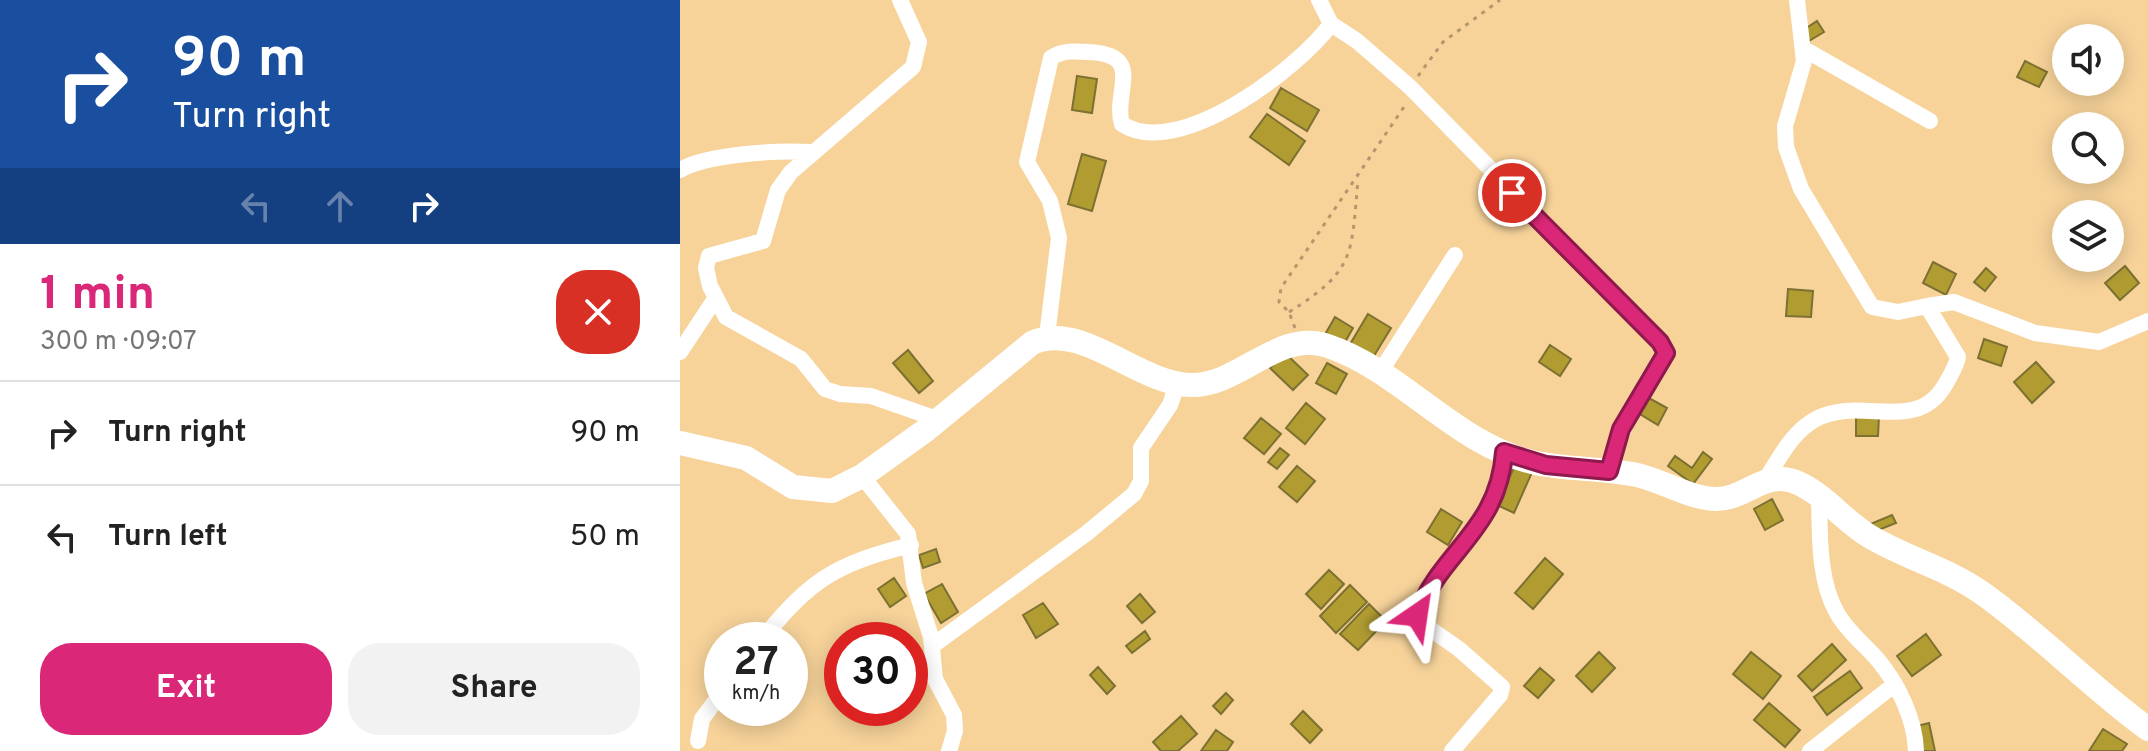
<!DOCTYPE html>
<html lang="en">
<head>
<meta charset="utf-8">
<style>
  :root { --surface:#fff; --page:#f2f2f2; --text:#222; --muted:#767676; --line:#e0e0e0; --accent:#db2777 }
  body { margin:0; font-family:Overpass,sans-serif; background:var(--page); color:var(--text); height:100vh; display:flex; flex-direction:column; font-size:30px; white-space:nowrap }
  * { box-sizing:border-box; margin:0 }
  p { font-size:26px; color:var(--muted) }
  .icon { flex:none; width:44px; height:44px; fill:none; stroke:currentColor; stroke-width:2; stroke-linecap:round; stroke-linejoin:round }
  .map { position:relative; flex:1; overflow:hidden }
  .panel { display:flex; flex-direction:column; background:var(--surface); width:680px }
  .panel>* { flex:none }
  .banner { background:#1a4fa0; color:#fff; overflow:hidden }
  .buttons { position:absolute; left:1372px; top:24px; display:grid; gap:16px }
  .buttons a { display:grid; place-items:center; width:72px; height:72px; border-radius:50%; background:var(--surface); box-shadow:0 4px 20px #0003; font-size:40px }
  .speed { position:absolute; left:24px; top:622px; display:flex; gap:16px; font-size:40px; font-weight:700; text-align:center }
  .speed>* { display:grid; place-content:center; width:104px; height:104px; border-radius:50%; background:var(--surface); box-shadow:0 4px 20px #0003; line-height:1 }
  .speed small { font-size:20px; font-weight:400 }
  .speed .limit { border:12px solid #d22; background:#fff; color:#111 }
  .pin { position:absolute; display:grid; place-items:center; width:68px; height:68px; color:#fff; margin:-34px; border:4px solid #fff; border-radius:50%; box-shadow:0 2px 8px #0007 }
  .me { position:absolute; width:88px; margin:-44px; rotate:32deg; stroke-linejoin:round; filter:drop-shadow(0 0 6px #0008) }
  .turn { display:flex; align-items:center; gap:28px; height:168px; padding:0 40px; font-size:36px }
  .turn .icon { width:104px; height:104px; stroke-width:2.5 }
  .turn b { display:block; font-size:56px; line-height:68px }
  .lanes { display:flex; align-items:center; height:76px; padding:0 40px; background:#0003; justify-content:center; gap:40px; direction:ltr }
  .lanes .off { opacity:.35 }
  .round { display:grid; place-items:center; flex:none; width:84px; height:84px; border-radius:32px; background:var(--page) }
  .headline { display:flex; align-items:center; justify-content:space-between; height:136px; padding:0 40px }
  h1 { font-size:48px; font-weight:700; line-height:60px; color:var(--accent) }
  .cta { display:flex; gap:16px; margin-top:auto; padding:16px 40px }
  .cta a { flex:1; height:92px; border-radius:32px; background:var(--accent); color:#fff; font-size:32px; font-weight:700; line-height:92px; text-align:center }
  .cta a+a { background:var(--page); color:var(--text) }
  ul { padding:0; list-style:none }
  li { display:flex; align-items:center; gap:24px; height:104px; padding:0 40px; border-top:2px solid var(--line) }
  li div { flex:1 }
  li b { display:block; font-size:30px }
  li em { font-style:normal }
  main { display:flex; flex:1; min-height:0 }
  .map>svg:first-child { display:block }
  .building { fill:#b09c31; stroke:#7c7032; stroke-width:2 }
  .lines { fill:none; stroke-linecap:round; stroke-linejoin:round }
  .path { stroke:#b4976c; stroke-width:3; stroke-dasharray:4 6; stroke-linecap:butt }
  .street { stroke:#fff; stroke-width:16 }
  .secondary { stroke:#fff; stroke-width:24 }
  .route-casing { stroke:#8e194d; stroke-width:20 }
  .route { stroke:#db2777; stroke-width:14 }
</style>
</head>
<body>
<main>
<section class="panel">
<div class="banner">
<div class="turn"><svg class="icon" aria-label="right" viewBox="0 0 24 24"><path d="M7 20v-9h11M14 6l5 5-5 5"/></svg><div><b>90 m</b>Turn right</div></div>
<div class="lanes"><svg class="icon off" aria-label="left" viewBox="0 0 24 24"><path d="M17 20v-9H6M10 6l-5 5 5 5"/></svg><svg class="icon off" aria-label="ahead" viewBox="0 0 24 24"><path d="M12 20V5M6 11l6-6 6 6"/></svg><svg class="icon" aria-label="right" viewBox="0 0 24 24"><path d="M7 20v-9h11M14 6l5 5-5 5"/></svg></div>
</div>
<div class="headline"><div><h1>1 min</h1><p>300 m · 09:07</p></div><a class="round" style="background:#d93025;color:#fff"><svg class="icon" aria-label="close" viewBox="0 0 24 24"><path d="M6 6l12 12M18 6L6 18"/></svg></a></div>
<ul>
<li><svg class="icon" aria-label="right" viewBox="0 0 24 24"><path d="M7 20v-9h11M14 6l5 5-5 5"/></svg><div><b>Turn right</b></div><em>90 m</em></li>
<li><svg class="icon" aria-label="left" viewBox="0 0 24 24"><path d="M17 20v-9H6M10 6l-5 5 5 5"/></svg><div><b>Turn left</b></div><em>50 m</em></li>
</ul>
<div class="cta"><a>Exit</a><a>Share</a></div>
</section>
<div class="map">
<svg width="1468" height="751" viewBox="0 0 1468 751">
  <rect width="100%" height="100%" fill="#f7d39a"/>
  <path class="building" d="M1137 21 1144 32 1129 41 1122 31Z
    M1345 61 1367 72 1359 87 1337 77Z
    M397 76 417 79 412 113 392 110Z
    M601 88 639 110 627 131 590 108Z
    M587 114 625 141 609 165 570 137Z
    M402 154 426 161 412 211 388 204Z
    M1253 262 1276 274 1266 295 1243 283Z
    M1445 266 1459 283 1440 300 1425 283Z
    M1306 268 1316 277 1305 291 1294 282Z
    M1108 289 1133 291 1131 317 1106 316Z
    M688 314 711 328 689 364 666 351Z
    M655 317 673 328 661 349 643 338Z
    M1304 339 1327 347 1321 366 1298 358Z
    M870 345 891 359 880 376 859 362Z
    M228 350 253 381 239 393 213 363Z
    M605 353 628 375 613 390 590 368Z
    M1356 362 1374 382 1352 403 1334 382Z
    M647 363 667 374 656 394 636 383Z
    M967 397 987 408 978 425 958 413Z
    M626 403 645 419 625 444 606 428Z
    M1176 416H1199L1198 436H1176Z
    M581 418 601 434 584 454 564 438Z
    M600 448 609 455 597 469 588 462Z
    M1023 452 1032 459 1013 484 988 466 995 456 1012 468Z
    M836 463 853 470 834 513 817 505Z
    M617 466 635 481 617 502 599 487Z
    M1092 499 1103 520 1085 530 1074 509Z
    M761 509 782 522 768 545 747 532Z
    M1212 515 1216 523 1191 533 1188 525Z
    M256 549 260 562 243 568 239 555Z
    M865 558 883 574 853 609 835 593Z
    M649 570 664 584 641 609 626 594Z
    M214 578 226 596 210 607 198 589Z
    M262 584 278 612 261 623 244 594Z
    M670 585 687 602 656 633 640 616Z
    M460 594 475 612 462 623 447 606Z
    M363 603 378 624 356 638 343 615Z
    M689 604 706 621 678 650 660 634Z
    M465 631 470 639 452 653 446 646Z
    M1246 634 1261 655 1232 676 1217 656Z
    M1152 644 1166 660 1132 691 1118 676Z
    M919 652 935 668 912 692 896 676Z
    M1071 652 1101 676 1083 699 1053 674Z
    M418 667 435 686 427 694 410 675Z
    M860 668 874 680 858 698 844 686Z
    M1170 671 1182 688 1147 715 1134 697Z
    M546 693 553 700 541 714 533 706Z
    M1089 703 1120 730 1105 747 1074 720Z
    M623 711 642 730 630 743 611 724Z
    M501 716 517 734 498 751H481L473 742Z
    M1249 723 1255 751H1243L1237 726Z
    M1423 729 1447 744 1442 751H1409Z
    M536 730 553 742 547 751H521Z"/>
  <g class="lines">
    <path class="path" d="M738 76 763 42 820 0
      M609 312C676 270 671 255 678 180
      M615 328 609 312 599 302 601 288 726 104"/>
    <path class="street" d="M220 0 239 42 233 67 111 172 98 190 83 241 29 256 26 268 30 286 46 317 121 359 145 389 160 394 191 396 257 419
      M639 0 651 24
      M1124 49 1250 121
      M0 170C27 154 99 150 131 152
      M1247 306 1274 302 1355 333 1419 342 1468 321
      M367 336 379 238 370 201 347 162 371 58C382 50 395 51 408 52 467 54 432 93 442 124 498 161 619 68 651 24L677 41 730 87 984 346C988 360 975 367 969 378 951 408 939 437 929 471
      M0 352 35 299
      M699 374 775 255
      M182 476 228 534 234 583 251 637 255 679 274 715 275 731 269 751
      M1086 479C1100 457 1113 431 1136 419 1181 395 1236 435 1265 385 1270 376 1276 367 1278 357L1247 306 1218 312 1192 307 1121 189 1106 147 1105 126 1124 61 1117 0
      M1139 497C1140 534 1138 580 1157 613 1167 631 1185 645 1198 660 1218 684 1235 719 1236 751
      M82 640C128 580 158 563 231 545
      M252 646 407 533 454 494 461 481V448L490 405 498 382
      M18 741 22 719 42 692
      M772 751 820 695 822 687 779 649 739 621 737 615C761 552 819 530 824 452
      M1130 751 1215 684"/>
    <path class="secondary" d="M0 443 66 458 113 487 152 491 182 476 246 430 352 343C402 320 459 385 512 385 561 385 598 329 648 346 724 372 775 445 856 463 889 470 924 468 957 475 983 481 1009 498 1035 499 1066 500 1085 468 1118 483 1145 495 1164 521 1189 536 1225 558 1267 568 1302 593 1360 634 1410 687 1468 729"/>
  </g>
  <g class="lines">
    <g class="route-casing">
      <path id="route" d="M737 615C760 552 819 530 824 452L866 465 929 471 941 429 986 353 980 342 832 193"/>
    </g>
    <use href="#route" class="route"/>
  </g>
</svg>
<div class="buttons">
<a><svg class="icon" aria-label="sound" viewBox="0 0 24 24"><path d="M4 9h4l5-4v14l-5-4H4zM17 9q2 3 0 6"/></svg></a>
<a><svg class="icon" aria-label="search" viewBox="0 0 24 24"><circle cx="10" cy="10" r="6"/><path d="M15 15l6 6"/></svg></a>
<a><svg class="icon" aria-label="layers" viewBox="0 0 24 24"><path d="M12 4l9 5-9 5-9-5zM3 14l9 5 9-5"/></svg></a>
</div>
<div class="speed"><div>27<small>km/h</small></div><div class="limit">30</div></div>
<div class="pin" style="left:832px;top:193px;background:#d93025"><svg class="icon" aria-label="arrive" viewBox="0 0 24 24"><path d="M6 21V4h12l-3 4 3 4H6"/></svg></div>
<svg class="me" style="left:737px;top:615px" viewBox="-20 -20 40 40"><path d="M0-17L14 15 0 8-14 15z" fill="#db2777" stroke="#fff" stroke-width="4"/></svg>
</div>
</main>
</body>
</html>
